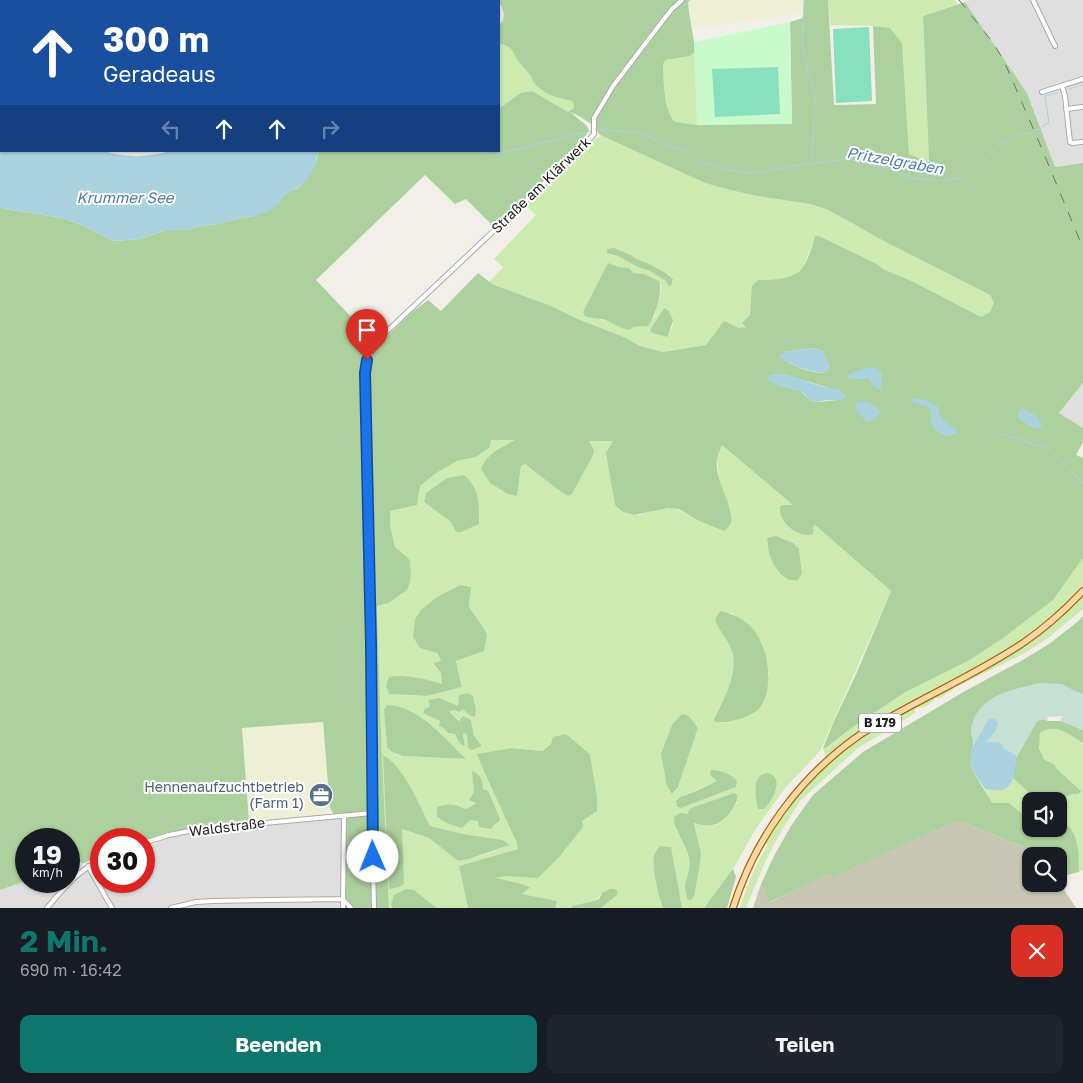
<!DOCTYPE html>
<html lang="de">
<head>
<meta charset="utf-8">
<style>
  :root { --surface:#171b24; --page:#20242c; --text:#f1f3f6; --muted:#9ea1a6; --accent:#0f766e }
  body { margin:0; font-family:"Golos Text",sans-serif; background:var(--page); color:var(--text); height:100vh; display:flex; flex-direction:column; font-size:19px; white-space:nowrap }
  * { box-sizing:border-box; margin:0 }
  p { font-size:16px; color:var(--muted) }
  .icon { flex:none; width:28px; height:28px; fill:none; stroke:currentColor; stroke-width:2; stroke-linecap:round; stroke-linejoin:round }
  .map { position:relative; height:908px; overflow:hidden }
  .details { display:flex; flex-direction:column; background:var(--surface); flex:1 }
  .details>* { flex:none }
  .guide { position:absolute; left:0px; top:0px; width:500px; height:152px; box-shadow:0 1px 4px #0004; background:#1a4fa0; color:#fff; overflow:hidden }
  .buttons { position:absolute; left:1022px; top:792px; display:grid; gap:10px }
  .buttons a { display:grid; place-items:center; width:45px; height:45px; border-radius:10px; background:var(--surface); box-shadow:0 1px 4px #0004; font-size:25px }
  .speed { position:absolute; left:15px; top:828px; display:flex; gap:10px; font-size:25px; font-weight:700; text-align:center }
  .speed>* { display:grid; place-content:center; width:65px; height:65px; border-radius:50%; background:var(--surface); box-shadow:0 1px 4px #0004; line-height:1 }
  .speed small { font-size:12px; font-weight:400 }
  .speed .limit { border:8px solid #d22; background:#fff; color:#111 }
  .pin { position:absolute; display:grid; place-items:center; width:42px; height:42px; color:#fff; margin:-51px -21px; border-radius:50% 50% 50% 0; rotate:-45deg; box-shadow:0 0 5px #0007 }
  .pin .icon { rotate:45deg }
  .me { position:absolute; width:55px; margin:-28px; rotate:359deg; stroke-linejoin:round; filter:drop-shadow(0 0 4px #0008) }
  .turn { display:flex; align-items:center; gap:18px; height:105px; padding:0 20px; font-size:22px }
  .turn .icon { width:65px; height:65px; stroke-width:2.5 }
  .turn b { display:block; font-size:35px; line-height:42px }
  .lanes { display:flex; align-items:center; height:48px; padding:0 20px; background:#0003; justify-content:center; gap:25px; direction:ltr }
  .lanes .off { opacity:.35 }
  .round { display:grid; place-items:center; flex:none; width:52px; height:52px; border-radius:10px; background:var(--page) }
  .headline { display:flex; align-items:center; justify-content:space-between; height:85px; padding:0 20px }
  h1 { font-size:30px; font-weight:700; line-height:38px; color:var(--accent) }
  .cta { display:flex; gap:10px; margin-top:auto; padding:10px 20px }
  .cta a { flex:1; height:58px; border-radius:10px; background:var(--accent); color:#fff; font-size:20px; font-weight:700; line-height:58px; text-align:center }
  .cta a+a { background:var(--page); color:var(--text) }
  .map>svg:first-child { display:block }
  .residential { fill:#e0dfdf }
  .construction { fill:#c7c7b4 }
  .farmland { fill:#eef0d5 }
  .grass { fill:#cdebb0; fill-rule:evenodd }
  .forest { fill:#add19e; fill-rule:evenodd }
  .wetland { fill:#c6e0d4 }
  .park { fill:#c8facc }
  .pitch { fill:#88e0be }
  .water { fill:#aad3df }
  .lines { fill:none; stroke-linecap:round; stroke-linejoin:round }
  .stream { stroke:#aad3df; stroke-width:1 }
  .minor-casing { stroke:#a9a9a9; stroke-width:6 }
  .primary-casing { stroke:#a06b00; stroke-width:8 }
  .minor { stroke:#fff; stroke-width:4 }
  .primary { stroke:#fcd6a4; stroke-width:5.5 }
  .rail { stroke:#707070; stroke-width:1; stroke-dasharray:10 10; stroke-linecap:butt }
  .route-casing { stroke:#114b97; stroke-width:12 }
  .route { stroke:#1a73e8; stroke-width:9 }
  .labels { text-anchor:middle; stroke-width:4; stroke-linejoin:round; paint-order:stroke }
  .shield { fill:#fff; stroke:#646464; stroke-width:1 }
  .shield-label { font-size:12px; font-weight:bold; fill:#222 }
  .street-label { font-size:14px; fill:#222; stroke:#fff }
  .service-label { font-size:14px; fill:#4e5e75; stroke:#fff; text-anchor:end }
  .water-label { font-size:15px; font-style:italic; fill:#4a7aab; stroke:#fff }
</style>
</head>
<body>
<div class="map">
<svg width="1083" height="908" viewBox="0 0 1083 908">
  <rect width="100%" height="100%" fill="#f2efe9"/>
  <path class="residential" d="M0 0H306L300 1H1V48H0Z
    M967 0H1083V163L1055 167 1027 93 965 2Z
    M1083 383V428L1059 413Z
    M345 817V908H0V890L26 881H69V866L81 862 86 872 101 865V881H144V848L170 837 204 831 247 826Z"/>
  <path class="construction" d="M954 822H962L1046 856H1031V884H1059V882L1076 908H753L761 884 771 902 830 872 832 876Z"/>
  <path class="farmland" d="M690 0H804L803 13 692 29 688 9V2Z
    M323 722 330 808 325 815 249 822 242 728Z"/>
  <path class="grass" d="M828 0H954L958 4 923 16 929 162 909 154 902 43 889 28 873 26 830 25Z
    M499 44C512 45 512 52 518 61 522 66 527 71 531 76 533 80 533 83 537 86 546 95 559 99 572 101L574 105 573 109 568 112 531 91 520 93 499 109Z
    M695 52 697 125 675 122C663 109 664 81 663 64L666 60 690 56Z
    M602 136 705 183 730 190 757 196 810 204 826 209 852 223 878 238 990 295 994 302 990 312 981 317 912 281 885 270 877 264 819 236H815L803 268 792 276 781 280H758L751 302 750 315 746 327 739 328 724 322 706 345 663 352 640 346 624 337 580 320 551 306 492 284 489 282 503 267 494 259 536 215 526 206 595 139ZM618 267H622L633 273 644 274 661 285C661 296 656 305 655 316 650 319 646 324 641 326 633 330 609 322 600 319ZM664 308 673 324 669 336 652 333 650 330Z
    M490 440H517L508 494 517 495 521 466 525 464 557 489 568 496 572 494 592 446 589 441H614L609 447 615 505C639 526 646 507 671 508 681 509 686 515 696 519 704 523 721 522 731 522V513L720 483 717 460 722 444 794 505 814 530V523L891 591 820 751 786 787 757 827 733 869 734 880 719 888 704 908H682L670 847 660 846C657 849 655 852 654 856 651 867 659 897 663 908H601L607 902 602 893C596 903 583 904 572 906V908H555L556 901 522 894 529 886 522 884 495 879 505 875 538 878 582 821 597 797 590 754 566 734 543 751 511 748 478 754 486 776 516 841 518 849 459 866 468 908H437L414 890 391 905 392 908H389L381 734 377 606C388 604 390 603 399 596 412 585 412 577 410 560L395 547 390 525V511L417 505 420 486 436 472 457 461 476 457 490 447ZM436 487 451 522 424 502 426 493ZM799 549 802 573 785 578 777 570 769 552ZM460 585 471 598 469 607 481 624 484 651 456 661 462 687 427 696 398 695V676L412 677 442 684 441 673 433 663 441 661 415 619C426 603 443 593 460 585ZM731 613 749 625 761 641 767 661 769 674 750 715 723 723 714 719C724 701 738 674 733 652 730 642 723 633 717 625ZM468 693 473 696 476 709 469 714 463 709 449 711C457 721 458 721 471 720L474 736 482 746 464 733 463 736 448 733 440 721 434 717 425 709 430 706H458ZM384 710H408L431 725 465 759 403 756 392 752 387 746ZM689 716 698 728 678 787 673 794ZM384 755 397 767 416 798 430 826 463 834 503 840 510 845C493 852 476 858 458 861L429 838 402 829 390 889ZM717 781 736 787 681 808 677 807 680 797ZM473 782 483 789 494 806 500 819 499 822 494 825 479 821 470 820 456 804 462 809H466L476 802ZM738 801C726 820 718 832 694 822L701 853 685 887C687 881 689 874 690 867 692 855 683 840 676 830L684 814 688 815Z
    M1083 558V585C1068 601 1053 616 1035 629 994 661 944 682 899 707 874 722 850 739 826 757L823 748H827L850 729 904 693 968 661 1053 600Z
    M1083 595V609L1047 639 1023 654 956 687 955 686H953V690L938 699 935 696 934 697 935 700C930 704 925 708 919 708L917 706H915V713L893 727 858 748 800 801 778 837 766 860 746 908H740C747 886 755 864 768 845L764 842 794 799 829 763 856 742 885 722 1038 636 1059 619Z
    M1046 729H1060L1083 743V870L1079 872V858L1064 824H1059V801H1057L1072 794H1078L1082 792 1056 768 1055 765C1052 763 1046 761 1044 758 1039 751 1038 741 1040 733Z
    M1013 778 1035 797 1056 801H1031V820L1021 813 1009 803H993L990 798 985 789C1001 790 1005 793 1013 778Z"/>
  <path class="forest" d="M497 0H690L688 2C689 19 694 35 695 52L690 56 666 60 663 64C664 81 663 109 675 122L697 125 792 123 790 22 803 18 804 0H828L834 105 876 104 873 26 890 28 902 43 909 154 929 162 923 16 965 2 1027 93 1055 167 1083 163V383L1059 413 1083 428V442L1076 455 1083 458V558L1053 600 1003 638 968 661 904 693 850 729 826 748H823L834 721 857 672 891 591 814 524 813 534C798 539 778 522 780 507L782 505H793L722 445C720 449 718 455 717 460 714 479 734 507 731 522 730 526 727 529 724 531L697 520 679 509 668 508 634 515 623 512 615 505 606 453 613 441H589L594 450 593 455 572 494 568 496 557 489 525 464 521 466 517 496 508 494 490 483 481 469C486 454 502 447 515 440H491L490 447 476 457 457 461 436 473 420 486 417 505 390 511V525L395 547 410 560 411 573 410 582 407 590 389 603 377 606 381 734 389 908H345V818H336L330 808 323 722 242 728 249 822 208 825 169 832 144 840V839H101V856L82 864 81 862 69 866V839H26V881L0 890V207L5 209 63 218 84 226 114 241 140 239 167 230H183L202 226 218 224 241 218 255 216 287 193 298 188 305 180 311 173 317 159 318 151H499V109L520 93 532 91 568 112 573 109 574 105 572 101C559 99 546 95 537 86 533 83 533 80 531 76 527 71 522 66 518 61 512 52 512 45 499 44V23L502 22C506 13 502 6 497 0ZM570 112 579 116 593 125 600 135 705 183 730 190 757 196 810 204 826 209 852 223 878 238 990 295 994 302 990 312 981 317 912 281 885 270 877 264 819 236H815C812 246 809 258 803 267 794 280 772 280 758 280L752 286 750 315 742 323 746 327 739 328 724 321 706 345 663 352 640 346 624 337 580 320 551 306 492 284 478 273 441 311 428 300 411 313 378 345 316 280 425 175 455 204 466 199 494 227 522 202 581 143 589 130 586 125ZM812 348 823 351 826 360 828 371C816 376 799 367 788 363L785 352ZM782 374C801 379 820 386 841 391L840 400C831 400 820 403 811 401Z
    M614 248 631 255 636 259 645 262 664 272 673 279 671 286H669L665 280 650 271 638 267 618 256 607 253V249Z
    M608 263 618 267 629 268 633 273 644 274 659 281C663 292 655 317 648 326L633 327 630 330C620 329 612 322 602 319 596 318 591 318 585 316L583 312Z
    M664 308 668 310 673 320 668 337 652 333 650 330Z
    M464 475C480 488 479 504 479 524L461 532H456L451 522 424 502 426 493 447 478Z
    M776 536 793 543 799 549 802 573 798 580C783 584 772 564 769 552 768 548 768 543 767 539L770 537Z
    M460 585 471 587 469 607 481 624 487 634 484 651 456 661 462 687 427 696 389 694 386 686 389 677C407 674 425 679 442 684L441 673 433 663 441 661 437 653 420 648 413 637 415 619 421 610 437 597Z
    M720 611C730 613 740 617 748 624 768 640 775 685 761 706 757 712 748 716 742 718 733 721 725 723 715 722L714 719C723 701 739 672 732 651 728 639 719 631 715 620Z
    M1083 616V695L1080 693 1039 683 971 730C972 735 974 741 973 746 972 752 970 759 971 766 971 769 990 799 993 803H1009L1021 813 1031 820V829H1059V824L1064 823C1066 825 1068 826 1070 828 1079 838 1079 859 1079 872L1059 877V856H1046L962 822H954L832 877 830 873 770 902 761 884 774 856 791 826 813 795 863 752 965 691 1021 661 1049 644 1076 623Z
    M468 693 473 696 476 709 475 717 469 715 463 709 459 712 455 710 449 711 454 717 459 721 463 716 471 720 474 736 482 746 472 750 468 748 467 735 464 733 463 736 465 746C459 745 458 739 455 734L448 733 444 728 439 726 440 721 423 713 425 709 430 706 428 700 439 698 458 706 459 695Z
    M387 705C418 705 445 739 466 759L403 756 392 752 387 747 384 710Z
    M682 714 689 716 698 728 678 787 672 794 667 786 661 754 672 725Z
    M1043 719 1048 721H1061L1083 730V743C1069 735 1056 722 1040 733L1039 748 1044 759 1055 765 1056 768 1082 792 1078 794H1072L1057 801 1035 798 1013 778 1016 758 1037 721Z
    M566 734 590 754 597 797V811L582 821 583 827 560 856 538 878 505 876 496 878 522 884 530 887 522 894 557 901 555 908H468L459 866 518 849 516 841 486 776 477 754 511 748 543 751 551 744 553 737Z
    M383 755C403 765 420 806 430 826L463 834 503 840 510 845 469 859 458 861 429 838 402 829 404 884 399 887 389 889Z
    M711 770C720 770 732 774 737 781L736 787 681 808 677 807 676 801 680 797 696 791 717 781 710 775Z
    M472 771C481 775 483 780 483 789L488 791 500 819 499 822 494 825 491 829 479 827 478 821 470 820 462 828 449 824 437 817V807C443 805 448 804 454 805 459 805 461 808 466 809L476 803 469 800 474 792Z
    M768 773C785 778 773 800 764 809H758C756 801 753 782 760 776 762 774 765 774 768 773Z
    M734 793 737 795C738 801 735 804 732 810 721 826 711 828 694 823L701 853 699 870 694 896 691 900 687 899C687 895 685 891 685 887 686 877 692 868 689 857 686 844 673 829 674 817L680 813 688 814 689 809Z
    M660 846 671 847 682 908H663C659 897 651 867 654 856 655 852 657 849 660 846Z
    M733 869 736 877 727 908H704Z
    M406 889 414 890 437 908H392L391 905 394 895Z
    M610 889H615L618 891 617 895 601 908H572V906L590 902 599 899 602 893Z"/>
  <path class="wetland" d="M1039 683 1062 684 1083 695V730L1061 721 1062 716 1047 717 1048 721 1043 719 1037 721 1016 758V755L986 742 989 718 974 744C973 740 970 734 971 729 977 695 1011 690 1039 683Z"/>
  <path class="park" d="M790 22 792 124 697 125 694 42Z"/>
  <path class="pitch" d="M869 27 872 101 836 103 833 29Z
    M778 67 780 114 715 117 712 69Z"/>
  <path class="water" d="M0 48H1V151H104C126 158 148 157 171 151H318C316 166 310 180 297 188 289 193 283 194 280 203L267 212 255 216 241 218 218 224 202 226 183 230H167L140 239 114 241 84 226 63 218 5 209 0 207Z
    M812 348 823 351 830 366 828 371C816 376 790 364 779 358L780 355 785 352Z
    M868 367 878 369 882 375 881 387 879 389C873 387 872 384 870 379H851L847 376 856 371Z
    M774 374C791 373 805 382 821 386 827 388 835 388 841 391 845 393 844 394 846 397L840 400H828L816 402 811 401 802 392 779 386 769 381 768 376Z
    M912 398C922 399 932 401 939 408 939 422 949 422 957 431L956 433 947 437C933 429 929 427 931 410L928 407 910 401Z
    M859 401C868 401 873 404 880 410 879 417 874 421 867 422L856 410 855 405Z
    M1023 408C1031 412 1040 418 1042 426L1035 429 1018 418V412Z
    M989 718 995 719 998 724 995 732 986 742H999L1002 744 1004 749 1016 755V758C1015 769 1015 787 1002 790 997 791 990 789 985 789L971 768V752L974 744Z"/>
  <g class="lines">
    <path class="stream" d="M177 0V1
      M804 0 802 46 815 97 812 164
      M1069 89 1083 85
      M1037 130 1041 129 1044 125 1049 123 1045 96 1058 93
      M480 151 486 154 494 155 587 132 599 130 635 132 650 137 688 153 702 162 722 169 746 173 761 172 792 166 848 159 883 167 909 177 919 179 946 181 962 177 974 170 984 162 997 146 1016 137 1033 132
      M993 431 1048 449 1083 483"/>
    <g class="minor-casing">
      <path id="minor" d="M1033 0 1055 46
        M8 1 9 0
        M287 1 292 0
        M0 12 1 13
        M1062 86 1065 96 1070 142 1072 143 1083 142
        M1042 92 1083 79
        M1066 109 1083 107
        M144 843 169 835 200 829 372 813
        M88 866 112 908
        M47 908C64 888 77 871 101 860
        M171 908 196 902 213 901 343 899 351 908
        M343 908 344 816
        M374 908 372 813 371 644 365 373C368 355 372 350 382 336L584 146 594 134V118L613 86 664 19 672 9 682 0"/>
    </g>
    <g class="primary-casing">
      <path id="primary" d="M733 908C755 838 800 776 861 734 869 729 878 724 887 719 932 693 980 672 1023 643 1045 628 1065 610 1083 591"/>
    </g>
    <use href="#minor" class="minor"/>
    <use href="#primary" class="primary"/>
    <path class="rail" d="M959 0 994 44 1004 61 1039 142 1083 248"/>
  </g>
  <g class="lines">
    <g class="route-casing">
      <path id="route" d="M367 360 365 373 371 644 373 857"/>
    </g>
    <use href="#route" class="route"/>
  </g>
  <defs>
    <g id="office-disc" transform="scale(1.25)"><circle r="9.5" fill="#5c6f8a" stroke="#fff"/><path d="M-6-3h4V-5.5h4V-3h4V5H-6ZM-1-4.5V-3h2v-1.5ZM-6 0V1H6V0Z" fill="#fff"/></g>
  </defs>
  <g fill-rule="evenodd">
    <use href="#office-disc" x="321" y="795"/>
  </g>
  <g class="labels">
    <rect class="shield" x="859" y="713.5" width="42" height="19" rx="4"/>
    <g class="shield-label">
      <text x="880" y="727">B 179</text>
    </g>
    <g class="street-label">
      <text transform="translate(541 185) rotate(-44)" y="5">Straße am Klärwerk</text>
      <text transform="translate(227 827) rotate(-7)" y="5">Waldstraße</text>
    </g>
    <g class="service-label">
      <text x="304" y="792">Hennenaufzuchtbetrieb<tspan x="304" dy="16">(Farm 1)</tspan></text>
    </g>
    <g class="water-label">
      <text transform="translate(895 161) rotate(10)" y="5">Pritzelgraben</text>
      <text x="125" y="203">Krummer See</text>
    </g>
  </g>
</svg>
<div class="buttons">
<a><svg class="icon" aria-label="sound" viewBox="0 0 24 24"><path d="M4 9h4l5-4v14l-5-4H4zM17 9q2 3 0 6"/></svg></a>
<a><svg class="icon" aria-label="search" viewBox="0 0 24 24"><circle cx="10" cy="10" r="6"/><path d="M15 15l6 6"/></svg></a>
</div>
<div class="speed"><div>19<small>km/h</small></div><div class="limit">30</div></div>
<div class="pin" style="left:367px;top:360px;background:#d93025"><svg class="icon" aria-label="arrive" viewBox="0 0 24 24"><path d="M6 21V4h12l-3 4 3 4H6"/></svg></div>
<svg class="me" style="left:373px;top:857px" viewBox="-20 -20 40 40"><circle r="19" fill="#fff"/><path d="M0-13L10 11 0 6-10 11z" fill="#1a73e8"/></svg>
<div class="guide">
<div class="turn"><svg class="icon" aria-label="ahead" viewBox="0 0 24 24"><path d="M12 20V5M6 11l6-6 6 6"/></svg><div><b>300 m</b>Geradeaus</div></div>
<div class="lanes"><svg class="icon off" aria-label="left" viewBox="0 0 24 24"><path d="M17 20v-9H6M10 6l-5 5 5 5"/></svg><svg class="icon" aria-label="ahead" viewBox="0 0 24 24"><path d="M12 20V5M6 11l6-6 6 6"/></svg><svg class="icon" aria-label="ahead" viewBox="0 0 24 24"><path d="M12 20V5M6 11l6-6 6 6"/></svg><svg class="icon off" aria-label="right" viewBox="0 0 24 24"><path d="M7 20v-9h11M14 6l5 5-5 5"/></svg></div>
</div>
</div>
<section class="details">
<div class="headline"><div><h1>2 Min.</h1><p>690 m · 16:42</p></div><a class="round" style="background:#d93025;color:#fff"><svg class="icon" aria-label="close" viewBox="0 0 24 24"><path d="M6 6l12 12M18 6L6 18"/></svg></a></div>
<div class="cta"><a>Beenden</a><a>Teilen</a></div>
</section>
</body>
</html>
